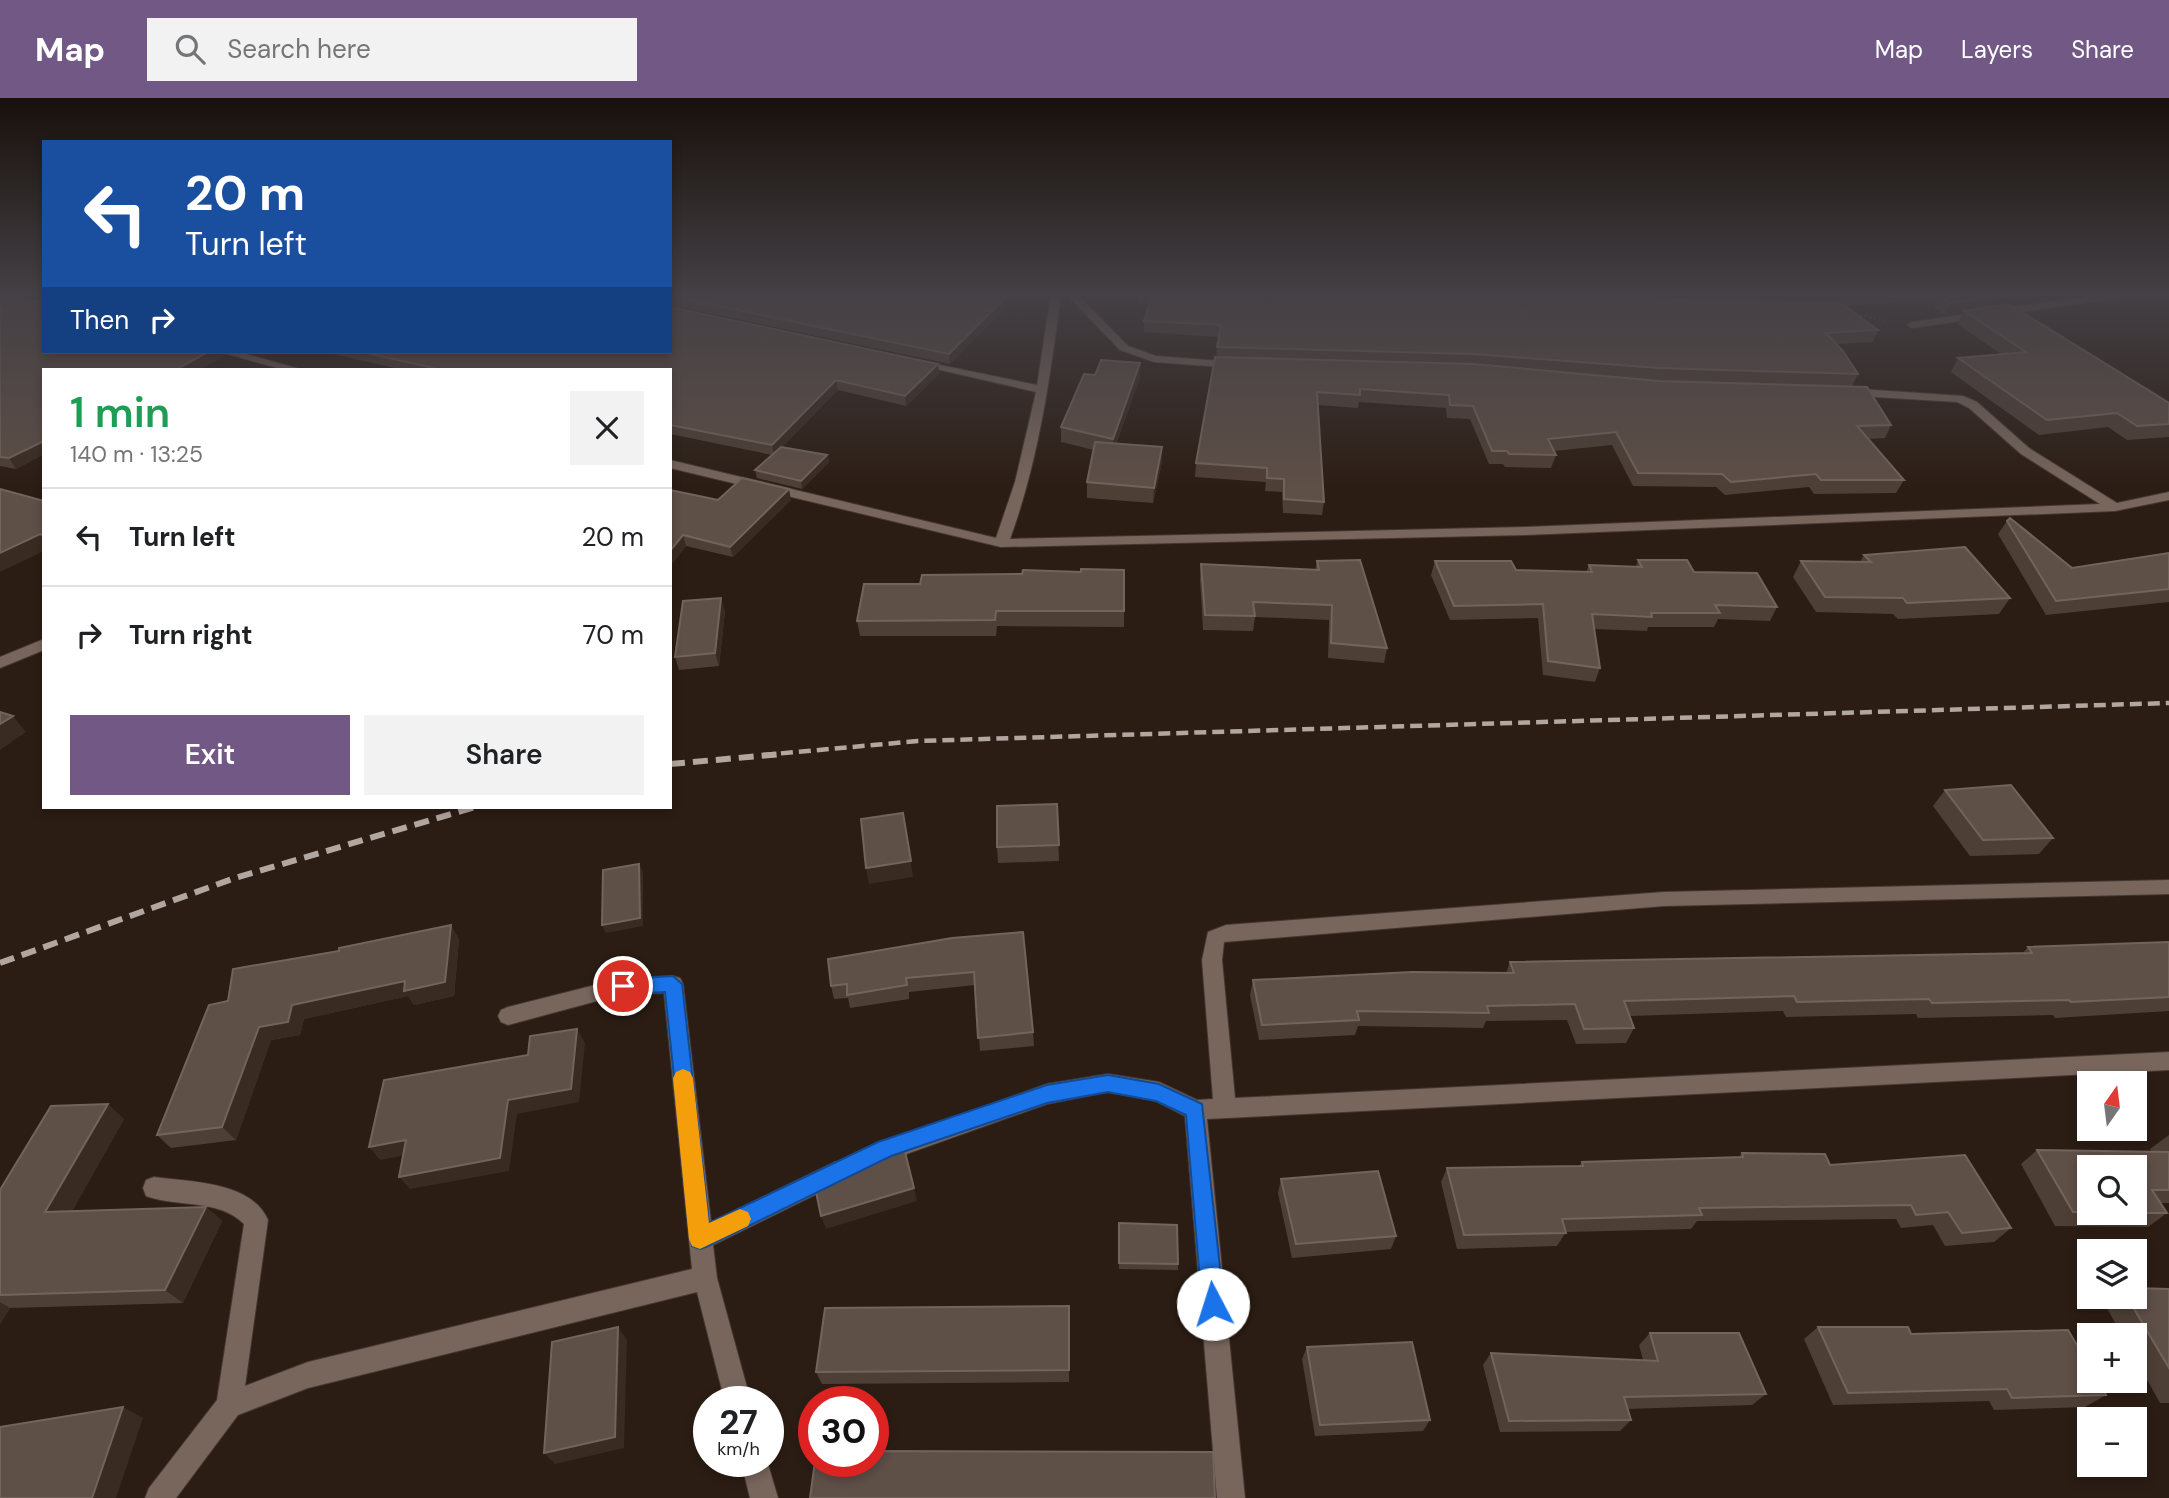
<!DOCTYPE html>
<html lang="en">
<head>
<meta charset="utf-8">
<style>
  :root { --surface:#fff; --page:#f2f2f2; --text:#202124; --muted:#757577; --line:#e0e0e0; --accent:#715885 }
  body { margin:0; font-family:"DM Sans",sans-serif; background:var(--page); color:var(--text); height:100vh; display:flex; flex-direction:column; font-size:26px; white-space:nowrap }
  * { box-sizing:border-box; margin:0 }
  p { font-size:23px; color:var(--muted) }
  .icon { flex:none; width:38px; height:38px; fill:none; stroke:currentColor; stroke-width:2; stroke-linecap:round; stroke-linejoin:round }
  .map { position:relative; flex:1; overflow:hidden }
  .sheet { position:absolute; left:42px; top:270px; width:630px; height:441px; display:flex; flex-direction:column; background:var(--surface); border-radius:0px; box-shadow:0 4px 10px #0003 }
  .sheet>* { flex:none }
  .banner { position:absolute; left:42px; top:42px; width:630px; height:214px; border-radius:0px; box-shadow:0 4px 10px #0003; background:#1a4fa0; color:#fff; overflow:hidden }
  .needle { width:46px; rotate:14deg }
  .controls { position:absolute; left:2077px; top:973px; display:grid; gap:14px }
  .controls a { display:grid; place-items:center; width:70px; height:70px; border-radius:0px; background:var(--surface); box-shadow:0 4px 10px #0003; font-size:35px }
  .speed { position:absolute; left:693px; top:1288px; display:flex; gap:14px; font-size:35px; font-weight:700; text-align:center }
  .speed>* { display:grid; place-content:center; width:91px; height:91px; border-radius:50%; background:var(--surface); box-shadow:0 4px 10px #0003; line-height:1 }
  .speed small { font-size:18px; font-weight:400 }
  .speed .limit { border:10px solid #d22; background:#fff; color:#111 }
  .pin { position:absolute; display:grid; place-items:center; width:60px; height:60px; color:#fff; margin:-30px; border:4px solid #fff; border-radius:50%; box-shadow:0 2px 7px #0007 }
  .me { position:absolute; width:77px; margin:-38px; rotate:355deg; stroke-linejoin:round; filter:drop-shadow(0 0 5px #0008) }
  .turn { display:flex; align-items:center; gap:24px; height:147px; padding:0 28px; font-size:32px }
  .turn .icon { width:91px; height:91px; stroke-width:2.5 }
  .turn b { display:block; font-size:49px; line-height:60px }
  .then { display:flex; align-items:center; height:66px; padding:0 28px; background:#0003; gap:14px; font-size:26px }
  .round { display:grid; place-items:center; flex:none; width:74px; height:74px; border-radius:0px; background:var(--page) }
  .summary { display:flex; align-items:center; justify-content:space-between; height:119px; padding:0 28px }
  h1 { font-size:42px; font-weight:600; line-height:52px; color:#1e9e55 }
  .cta { display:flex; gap:14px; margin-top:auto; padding:14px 28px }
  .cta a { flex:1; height:80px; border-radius:0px; background:var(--accent); color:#fff; font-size:28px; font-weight:600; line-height:80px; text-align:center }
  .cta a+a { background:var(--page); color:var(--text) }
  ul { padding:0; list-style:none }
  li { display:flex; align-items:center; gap:21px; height:98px; padding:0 28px; border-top:2px solid var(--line) }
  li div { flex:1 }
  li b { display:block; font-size:26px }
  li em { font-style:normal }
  header { display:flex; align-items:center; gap:42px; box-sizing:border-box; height:98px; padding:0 35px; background:var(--accent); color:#fff }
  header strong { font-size:33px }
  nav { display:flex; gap:38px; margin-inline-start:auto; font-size:24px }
  .search { width:490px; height:63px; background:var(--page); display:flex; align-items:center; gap:18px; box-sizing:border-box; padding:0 24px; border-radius:0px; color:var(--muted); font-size:26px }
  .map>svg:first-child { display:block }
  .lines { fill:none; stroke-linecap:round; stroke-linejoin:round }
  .street-casing { stroke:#443833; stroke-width:2 }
  .path { stroke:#675a52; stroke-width:2.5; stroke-dasharray:1 3.5; stroke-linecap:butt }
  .street { fill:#78665c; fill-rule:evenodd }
  .rail-far1 { stroke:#b2a7a0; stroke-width:4.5; stroke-dasharray:12 6; stroke-linecap:butt }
  .rail { stroke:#b2a7a0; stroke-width:6; stroke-dasharray:15 8; stroke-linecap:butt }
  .wall { fill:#4e3f36; fill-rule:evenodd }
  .shaded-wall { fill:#392b22 }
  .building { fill:#5e4f47; stroke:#72645c; stroke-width:2 }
  .route { fill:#1a73e8; stroke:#114b97; stroke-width:2 }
  .slow { fill:#f59e0b }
</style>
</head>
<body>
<header>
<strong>Map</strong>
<div class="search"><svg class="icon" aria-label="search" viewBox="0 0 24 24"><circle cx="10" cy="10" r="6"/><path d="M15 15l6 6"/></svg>Search here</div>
<nav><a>Map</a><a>Layers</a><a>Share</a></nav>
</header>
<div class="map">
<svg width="2169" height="1400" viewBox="0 0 2169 1400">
  <rect width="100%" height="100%" fill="#2b1d14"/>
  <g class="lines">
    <g class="street-casing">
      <path id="street" d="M1051 196H1061C1050 280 1039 361 1010 441L1525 429 2100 406 2021 356 1969 310 1957 304 1842 297 1840 294 1846 290 1963 298 1977 304 2029 350 2117 405 2169 394V402L2115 413 1525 437 1001 449 670 370V362L996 440 1015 384 1036 294 910 265 916 262 1037 287Z
        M1066 196H1077L1128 248 1156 258 1235 264 1241 267 1235 270 1154 264 1120 252Z
        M2103 196H2130L2125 199 1912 230 1907 227 1912 224Z
        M2162 196H2169V200Z
        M220 254H239L300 271H281Z
        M44 541V552L0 570V559Z
        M2169 782V796L1664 808 1224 844 1222 862 1235 1000 2169 954V972L1207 1021 1245 1400H1217L1185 1018 1156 1003 1108 994 1047 1006 867 1070 859 1067 856 1060 859 1053 1047 986 1108 976 1159 984 1197 1002 1213 1001 1202 862 1208 834 1226 827 1664 794Z
        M673 878 680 880 683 886 711 1124 835 1064 843 1067 846 1075 843 1083 713 1147 717 1180 751 1304H725L697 1194 308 1290 238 1317 176 1400H145L149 1390 217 1302 244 1126C218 1100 178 1110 146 1098L143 1090 146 1082 154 1079C190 1084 251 1083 268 1122L245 1288 308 1264 692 1171 664 895 623 896 508 927 501 924 498 918 501 912 508 909 623 880Z
        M741 1363H767L778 1400H750Z"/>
    </g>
    <path class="path" d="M1852 215 1887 223"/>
    <use href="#street" class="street"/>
    <path class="rail-far1" d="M763 657 918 643 2169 605"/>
    <path class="rail" d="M670 666 782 656
      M0 865 235 780 475 709"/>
  </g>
  <path class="wall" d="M0 196 37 203 41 200 24 196H44V254H222L224 258 200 271H44V356L16 371 0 368Z
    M670 196H1019L950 266 670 207Z
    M1138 196H2054L1992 201 1988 209 2169 305V339L2127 342 2108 329 2039 337 1951 274 1958 260 2001 256 1957 226 1964 214 1944 217 1934 210 1937 205 1923 203 1845 208 1878 232 1873 244 1836 246 1858 276 1852 288 1891 327 1885 340 1868 341 1904 382 1896 395 1814 396 1809 389 1725 397 1716 389 1633 388 1612 347 1554 353 1556 357 1551 370 1505 369 1503 366H1489L1470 321 1447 320 1446 310 1359 304 1358 310 1318 307 1324 404 1322 417 1283 415 1282 394 1265 393 1266 384 1195 379 1196 365 1216 259 1218 239 1144 234V223L1149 206 1138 205Z
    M325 254H670L938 266 939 276 906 308 838 292 782 349 827 357 829 364 802 391 757 380 755 372 772 357 670 336V271H399Z
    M1140 265V280L1116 346 1162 364 1153 405 1087 400V384L1094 352 1061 344V329Z
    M670 392 718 402H791L733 459 686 448 670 468Z
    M2007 423 2072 470 2169 455V504L2046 517 1998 436Z
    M1864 457 2010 500 1999 516 1898 521 1893 516 1816 514 1793 479 1801 463 1860 464Z
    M1638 462 1694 474 1777 509 1770 523 1718 521 1714 529H1648L1647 533 1594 531 1600 570 1595 584 1543 577 1538 520 1450 522 1431 477 1435 463 1516 472 1586 474 1589 467 1636 469Z
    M1317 463 1387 550 1384 565 1328 560 1329 522 1255 519 1253 533 1203 532 1200 481 1201 466 1315 472Z
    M864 486 1124 513V529L997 528 996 538H860L857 523Z
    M725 513 719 568 679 572 675 559Z
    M1945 692 2053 740 2039 756 1970 758 1933 708Z
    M1057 706 1059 763 998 765 997 749Z
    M952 840 1033 934 1034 948 980 953 975 887 909 894V901L850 910 848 900 834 901 831 888Z
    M459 841 454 898 414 907 408 898 304 921 300 937 271 942 236 1042 171 1050 157 1037 228 903 339 853Z
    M2169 844V913L2055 920 2053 917 1918 920 1916 916 1786 919 1783 913 1630 918 1634 930 1626 945 1576 946 1567 922 1486 923 1483 930 1358 928 1355 937 1259 942 1250 897 1253 882 1506 875 1510 864 2023 855 2028 849Z
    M124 1021 72 1113 206 1109 222 1123 183 1205 10 1210 0 1226V1092Z
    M2169 1037V1105H2161L2167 1115 2148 1129 2055 1128 2021 1066 2037 1052 2152 1054 2150 1051ZM2090 1069 2135 1115H2090Z
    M1742 1055 1830 1067 2011 1130 1994 1144 1945 1148 1933 1127 1901 1130 1896 1121 1697 1123 1691 1131 1566 1134 1557 1148 1457 1151 1441 1084 1447 1070 1579 1068 1582 1064 1739 1059Z
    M1281 1081 1396 1138 1391 1151 1292 1160 1278 1095Z
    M1119 1125 1178 1166V1172L1119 1171Z
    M2169 1191V1305H2160L2135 1260V1237H2122L2103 1203 2109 1199H2135Z
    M1069 1208V1284L822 1286 816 1274Z
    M1818 1229 1911 1236 2106 1297 2085 1309 1994 1312 1989 1303 1833 1307 1804 1241Z
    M1650 1235 1766 1296 1752 1307 1627 1311 1631 1322 1620 1333 1500 1334 1483 1267 1491 1255 1643 1262 1639 1247Z
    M1307 1249 1430 1322 1423 1333 1315 1338 1302 1261Z"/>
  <path class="shaded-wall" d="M1009 196H1019L950 266 949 256Z
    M1993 199 1987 210 1944 217 1950 205Z
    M208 254H222L224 258 200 271H177Z
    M1140 265V280L1112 356 1113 341Z
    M938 266 939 276 906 308 905 298Z
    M836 282 838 292 774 358 772 347Z
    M43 342 44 344V356L16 371 9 360Z
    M1162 349V364L1153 405 1154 390Z
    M827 357 829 364 802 391 801 383Z
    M789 391 791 402 733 459 730 449Z
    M40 436 44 441V453L0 474V455Z
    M683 437 686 448 670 468V453Z
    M721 500 725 513 719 568 715 555Z
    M13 618 26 634 0 652V626Z
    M903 715 913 779 869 786 866 770Z
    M639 766 643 774V828L606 835 602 827Z
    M451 827 459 841 454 898 414 907 408 898 304 921 300 937 271 942 236 1042 222 1029 259 929 292 907Z
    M577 931 585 945 579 1004 517 1016 509 1073 410 1091 399 1079 508 1002Z
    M108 1006 124 1021 64 1128 45 1114Z
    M406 1042 416 1055 380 1062 369 1049Z
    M914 1090 917 1103 826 1131 821 1118Z
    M206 1109 222 1123 183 1205 165 1192Z
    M0 1204 10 1210 0 1226Z
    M618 1229 627 1242 624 1350 555 1366 544 1355Z
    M123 1309 143 1320 116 1400H92Z"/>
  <path class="building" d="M0 196H9L37 203 41 201 40 196H44V254H208L177 271H44V343L9 360 0 359Z
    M670 196H1009L949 256 670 198Z
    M1152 196H1401L1842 206 1878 232 1826 235 1843 253 1858 276 1658 270 1473 256 1217 249 1221 227 1144 223Z
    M1793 196H1865L1847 197Z
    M1942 196H1989L1993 199 1950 205 1940 199Z
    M2009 206 2169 305V326L2137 328 2117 315 2047 322 1958 260 2026 254 1964 213Z
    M670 209 938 266 905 298 836 282 772 347 670 327V271H438L362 254H670Z
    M1215 259 1473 266 1659 283 1867 289 1891 327 1857 328 1904 382H1821L1816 376 1731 384 1722 376 1638 375 1616 334 1548 341 1556 357 1509 356 1507 353H1492L1473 308 1450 307 1449 297 1360 291V297L1317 294 1324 404 1284 401V381L1267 380V370L1196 365Z
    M1101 262 1140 265 1113 341 1061 329 1084 276 1095 277Z
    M1095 344 1162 349 1154 390 1087 384Z
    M781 349 827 357 801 383 755 372Z
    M742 380 789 391 730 449 683 437 670 453V392L718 402Z
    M0 391 44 403V438L40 436 0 455Z
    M2010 420 2072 470 2169 455V491L2056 503 2007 423Z
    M1965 449 2010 500 1907 505 1903 500 1825 499 1801 463 1871 464 1864 457Z
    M1360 462 1387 550 1331 545 1332 507 1253 504 1255 518 1205 517 1201 466 1319 472 1317 463Z
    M1638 462H1687L1694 474 1757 475 1777 509 1715 507 1720 515H1651L1652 519 1592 516 1600 570 1548 563 1543 506 1454 508 1435 463H1511L1516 472 1592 474 1589 467 1642 469Z
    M1081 471 1124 472V513H996L995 522 857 523 864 486H920L922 477 1022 476 1023 472 1081 474Z
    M721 500 715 555 675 559 683 503Z
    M0 614 13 618 0 626Z
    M2011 687 2053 740 1983 742 1945 692Z
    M1057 706 1059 747 997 749V708Z
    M903 715 911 763 866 770 861 721Z
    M639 766 640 820 602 827 603 772Z
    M451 827 445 884 404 893 405 883 292 907 288 924 259 929 222 1029 157 1037 209 907 228 903 233 871 339 853V850Z
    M1023 834 1033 934 978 940 974 874 906 880 907 887 847 897V886L831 888 828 861 952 840Z
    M2169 844V899L2071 904 2069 902 1932 905 1929 901 1797 904 1794 898 1624 903 1634 930 1584 931 1575 906 1487 908 1489 915 1357 913 1359 922 1262 927 1253 882 1412 874 1514 875 1510 864 2032 855 2028 849Z
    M577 931 571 991 508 1002 500 1060 399 1079 406 1042 369 1049 384 982 528 957 530 938Z
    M108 1006 45 1114 206 1109 165 1192 0 1197V1092L51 1008Z
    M903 1046 914 1090 821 1118 814 1084 875 1054Z
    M2037 1052 2169 1054V1092H2152L2167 1115H2135V1069H2090V1114H2073Z
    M1742 1055 1825 1056 1830 1067 1965 1057 2011 1130 1962 1135 1948 1114 1916 1117 1911 1107 1699 1110 1702 1117 1562 1121 1566 1135 1464 1137 1447 1070 1583 1068 1582 1064 1743 1059Z
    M1378 1073 1396 1138 1296 1146 1281 1081Z
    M1119 1125 1177 1127 1178 1166 1119 1165Z
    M2135 1190 2169 1191V1270L2127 1199H2135Z
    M1069 1208V1272L816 1274 825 1210Z
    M618 1229 615 1339 544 1355 552 1244Z
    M1818 1229H1908L1911 1236 2068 1232 2090 1269V1283H2098L2106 1297 2012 1300 2007 1291 1848 1295Z
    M1650 1235H1739L1766 1296 1624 1299 1631 1322 1509 1323 1491 1255 1658 1263Z
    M1412 1244 1430 1322 1320 1327 1307 1249Z
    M123 1309 92 1400H0V1329Z
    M873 1353 1213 1354 1215 1400H810L815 1363H873Z"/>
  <linearGradient id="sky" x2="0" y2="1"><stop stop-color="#18100b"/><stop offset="0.5" stop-color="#444045"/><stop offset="1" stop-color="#444045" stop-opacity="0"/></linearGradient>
  <rect width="2169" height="392" fill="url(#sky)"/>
  <path class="route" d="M673 878 682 886 709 1125 878 1044 1047 987 1108 977 1159 986 1202 1006 1224 1206 1221 1214 1213 1217 1205 1214 1202 1206 1186 1017 1156 1003 1108 994 1047 1005 891 1058 708 1148 700 1151 692 1148 665 894 623 896 614 888 623 881Z"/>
  <path class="slow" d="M683 971 690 974 693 980 709 1125 740 1111 748 1114 751 1121 748 1128 700 1151 692 1148 689 1141 673 980 676 974Z"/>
</svg>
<div class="controls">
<a><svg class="needle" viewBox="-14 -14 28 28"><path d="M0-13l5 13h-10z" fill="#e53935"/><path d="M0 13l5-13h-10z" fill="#757577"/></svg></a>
<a><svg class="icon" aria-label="search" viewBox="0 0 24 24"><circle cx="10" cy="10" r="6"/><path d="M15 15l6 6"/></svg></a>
<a><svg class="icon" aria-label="layers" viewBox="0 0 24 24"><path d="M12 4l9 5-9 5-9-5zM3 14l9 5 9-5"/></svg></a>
<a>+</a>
<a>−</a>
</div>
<div class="speed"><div>27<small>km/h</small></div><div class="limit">30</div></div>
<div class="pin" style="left:623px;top:888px;background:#d93025"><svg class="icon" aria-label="arrive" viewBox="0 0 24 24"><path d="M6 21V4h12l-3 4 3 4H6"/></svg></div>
<svg class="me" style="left:1213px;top:1206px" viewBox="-20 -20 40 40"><circle r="19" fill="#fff"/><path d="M0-13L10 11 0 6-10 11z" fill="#1a73e8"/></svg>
<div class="banner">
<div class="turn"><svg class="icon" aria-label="left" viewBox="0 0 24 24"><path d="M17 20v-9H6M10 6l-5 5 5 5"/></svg><div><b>20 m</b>Turn left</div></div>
<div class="then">Then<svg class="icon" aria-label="right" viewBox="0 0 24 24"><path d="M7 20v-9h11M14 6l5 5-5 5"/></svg></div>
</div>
<section class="sheet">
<div class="summary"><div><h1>1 min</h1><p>140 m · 13:25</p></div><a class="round"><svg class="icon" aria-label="close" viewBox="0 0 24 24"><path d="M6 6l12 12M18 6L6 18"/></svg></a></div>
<ul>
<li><svg class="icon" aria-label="left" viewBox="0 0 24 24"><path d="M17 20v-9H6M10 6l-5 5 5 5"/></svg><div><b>Turn left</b></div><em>20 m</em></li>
<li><svg class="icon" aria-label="right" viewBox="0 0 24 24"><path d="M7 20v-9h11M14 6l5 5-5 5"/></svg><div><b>Turn right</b></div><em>70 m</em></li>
</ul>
<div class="cta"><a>Exit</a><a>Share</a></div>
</section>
</div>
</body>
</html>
